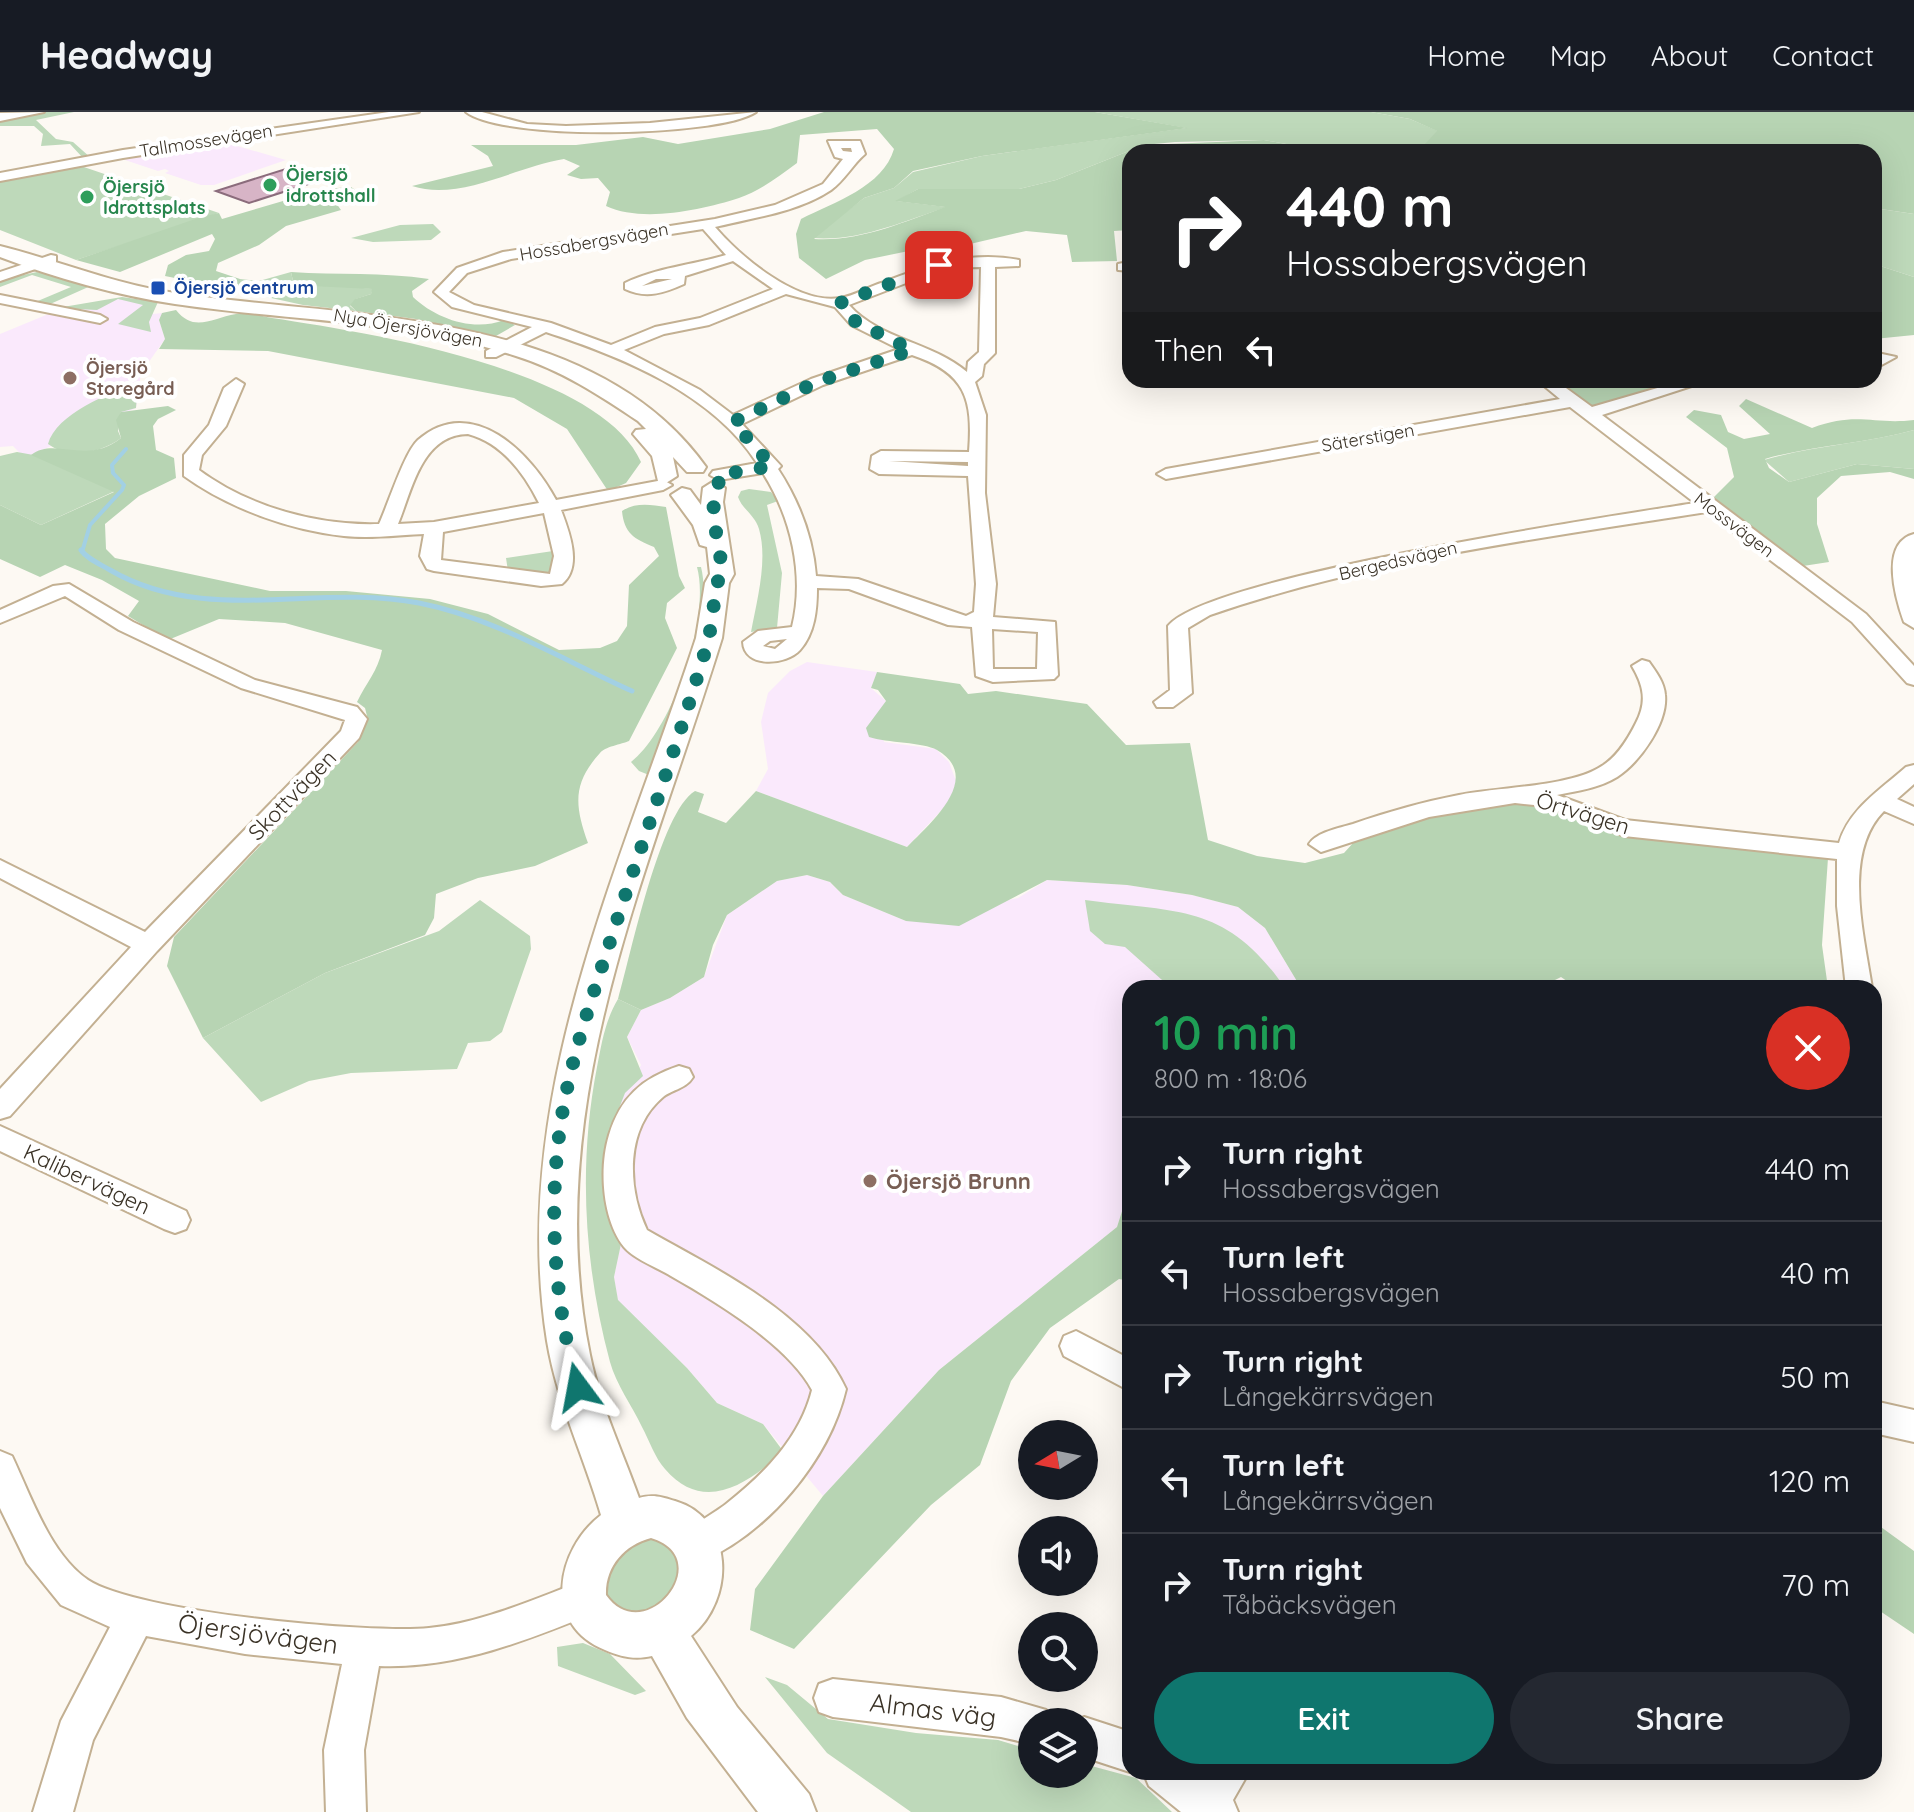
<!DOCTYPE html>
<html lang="en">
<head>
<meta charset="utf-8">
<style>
  :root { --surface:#171b24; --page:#242831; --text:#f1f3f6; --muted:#9ea1a6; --line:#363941; --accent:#0f766e }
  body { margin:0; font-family:Quicksand,sans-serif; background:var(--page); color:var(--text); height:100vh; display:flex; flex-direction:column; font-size:30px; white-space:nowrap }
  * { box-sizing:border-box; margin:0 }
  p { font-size:26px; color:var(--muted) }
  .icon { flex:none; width:44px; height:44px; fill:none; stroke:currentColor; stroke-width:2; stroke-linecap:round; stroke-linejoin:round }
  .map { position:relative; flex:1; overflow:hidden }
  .details { position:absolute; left:1122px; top:868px; width:760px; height:800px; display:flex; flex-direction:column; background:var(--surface); border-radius:24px; box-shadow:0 8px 32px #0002 }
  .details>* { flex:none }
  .guide { position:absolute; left:1122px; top:32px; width:760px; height:244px; border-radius:24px; box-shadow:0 8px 32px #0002; background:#202124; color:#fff; overflow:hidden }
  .needle { width:52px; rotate:260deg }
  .buttons { position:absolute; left:1018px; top:1308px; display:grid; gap:16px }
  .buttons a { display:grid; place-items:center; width:80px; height:80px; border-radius:50%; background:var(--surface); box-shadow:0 8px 32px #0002; font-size:40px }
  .pin { position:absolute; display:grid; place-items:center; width:68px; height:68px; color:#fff; margin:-34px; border-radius:16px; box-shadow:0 4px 12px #0006 }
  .me { position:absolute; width:88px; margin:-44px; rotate:347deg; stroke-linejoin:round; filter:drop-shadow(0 0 6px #0008) }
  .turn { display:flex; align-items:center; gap:28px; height:168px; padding:0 32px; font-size:36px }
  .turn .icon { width:104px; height:104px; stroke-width:2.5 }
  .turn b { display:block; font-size:56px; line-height:68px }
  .then { display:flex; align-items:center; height:76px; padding:0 32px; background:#0003; gap:16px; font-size:30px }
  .round { display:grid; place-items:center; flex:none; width:84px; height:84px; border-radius:42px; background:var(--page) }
  .headline { display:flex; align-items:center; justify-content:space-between; height:136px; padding:0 32px }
  h1 { font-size:48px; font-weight:600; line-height:60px; color:#1e9e55 }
  .button { display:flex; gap:16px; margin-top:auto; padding:16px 32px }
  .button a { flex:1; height:92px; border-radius:48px; background:var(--accent); color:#fff; font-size:32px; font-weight:600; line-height:92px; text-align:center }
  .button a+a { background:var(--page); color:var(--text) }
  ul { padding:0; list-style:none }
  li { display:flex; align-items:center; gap:24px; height:104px; padding:0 32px; border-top:2px solid var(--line) }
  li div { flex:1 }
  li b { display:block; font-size:30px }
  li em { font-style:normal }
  header { display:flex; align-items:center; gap:48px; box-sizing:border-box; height:112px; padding:0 40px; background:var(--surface); border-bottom:2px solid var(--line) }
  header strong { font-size:38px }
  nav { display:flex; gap:44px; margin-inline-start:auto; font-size:28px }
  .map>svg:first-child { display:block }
  .education { fill:#fae9fc }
  .green { fill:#bed9ba }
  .forest { fill:#b7d4b3 }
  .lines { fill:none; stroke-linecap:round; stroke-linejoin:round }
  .stream-far1 { stroke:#a2d0e4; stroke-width:4 }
  .stream { stroke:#a2d0e4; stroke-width:5 }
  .building { fill:#d7b4c6; stroke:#8b6c7c; stroke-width:2 }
  .minor-casing { stroke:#c3b092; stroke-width:4 }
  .tertiary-casing { stroke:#c3b092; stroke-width:4 }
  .minor { fill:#fff; fill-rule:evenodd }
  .tertiary { fill:#fff; fill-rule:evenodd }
  .route { stroke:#0f766e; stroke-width:14; stroke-dasharray:0 25.2 }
  .leisure-dot { fill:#2e9e5b; stroke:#fff; stroke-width:3 }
  .transit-dot { fill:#1a4fb4; stroke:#fff; stroke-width:3 }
  .education-dot { fill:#8d6e63; stroke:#fff; stroke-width:3 }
  .labels { text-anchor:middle; stroke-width:8; stroke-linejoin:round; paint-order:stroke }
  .far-street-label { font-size:18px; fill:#3a3226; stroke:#fff }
  .far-leisure-label { font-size:18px; font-weight:bold; fill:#27864d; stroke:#fff; text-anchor:start }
  .far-transit-label { font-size:18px; font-weight:bold; fill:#164399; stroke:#fff; text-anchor:start }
  .far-education-label { font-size:18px; font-weight:bold; fill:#785e54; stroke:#fff; text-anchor:start }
  .street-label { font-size:22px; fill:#3a3226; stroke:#fff }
  .education-label { font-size:22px; font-weight:bold; fill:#785e54; stroke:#fff; text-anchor:start }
  .near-street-label { font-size:26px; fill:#3a3226; stroke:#fff }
</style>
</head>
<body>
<header>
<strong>Headway</strong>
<nav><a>Home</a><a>Map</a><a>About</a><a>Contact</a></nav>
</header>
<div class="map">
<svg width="1914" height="1700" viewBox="0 0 1914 1700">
  <rect width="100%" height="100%" fill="#fdf9f3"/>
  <path class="education" d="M223 30 286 48 214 73H201L165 61 169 59 165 57 158 59 119 46Z
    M126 186 146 189 153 202 162 201 159 208 165 227 141 261 136 296 31 343 23 344 13 334 0 335V222L63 196Z
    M807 550 877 560 871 576 886 589 878 601 884 630 936 637 949 650 956 669 953 686 907 735 756 679 768 657 761 610 768 581 790 559Z
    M807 763 830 770 843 783 906 809 1018 786 1047 768 1127 773 1192 783 1238 795 1265 816 1301 876H1130V1088L1124 1093 1117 1115 939 1258 823 1384 763 1312 717 1291 687 1256 618 1189 614 1165 621 1132 617 1118 613 1012 625 980 641 953 627 925 641 898 670 886 704 865 727 803 777 769Z"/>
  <path class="green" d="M44 0H74L36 8 56 27 73 30 91 46 2 61 83 46 70 32 41 34 43 22 34 14H0V7Z
    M1095 0H1371L1410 7 1438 19 1425 33 1470 40H1329L1264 28 1175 30 1144 33 1056 68 1019 77H918L897 89 947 95C904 109 859 130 812 126L864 86 894 76 913 60 982 44 1186 16Z
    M78 53 219 101 76 148 0 118V69Z
    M1874 96 1914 102V165L1874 152Z
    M433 112 441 120 431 128 373 130 351 126 400 113Z
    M37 160 95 172 48 193 33 191 71 175 32 163 0 175V168Z
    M291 160 293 169 373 177 371 182 356 187 350 194 356 199 303 193 234 178 240 167 259 169Z
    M122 185 158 190 149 210 151 220 118 212 143 193 118 187 97 198 57 196Z
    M138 272 136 296 121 300 118 319 121 326C102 341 68 347 48 332 56 302 110 280 138 272Z
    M1914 318V357L1857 352 1789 370 1764 348C1814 333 1864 332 1914 318Z
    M17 340 39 344 115 379 41 413 0 393V344Z
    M749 377 771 380 778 389 767 393 782 461 777 516 751 520C757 488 768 448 759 417 755 403 742 397 738 385L741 379Z
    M553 439 555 450 552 461 508 459 506 446Z
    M697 455H701C715 510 668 609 649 663L639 659 631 650C672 618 711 506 697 455Z
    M480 788 530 824 531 837 502 920 490 929 468 931 457 957 351 961 309 969 261 990 203 926 325 861 439 819Z
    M1085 788C1179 801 1226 791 1285 876H1171L1125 835 1105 832 1090 819Z
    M618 887 641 898 627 925 643 964 625 981 613 1012 617 1118 621 1132 614 1165 618 1188 687 1256 717 1291 763 1312 783 1339C750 1371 704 1403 665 1357 655 1346 649 1328 642 1315 632 1294 616 1272 610 1250 584 1153 578 1053 597 955 602 930 605 909 618 887Z
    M646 1424 666 1429 679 1445 676 1478 649 1500 627 1502 610 1490 605 1481 608 1448Z
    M583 1531 610 1542 646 1579 635 1583 558 1554 557 1535Z
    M765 1565 787 1573 828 1607 916 1621 998 1628 1032 1638V1662H1084V1652L1136 1666 1172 1700H911L827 1641Z"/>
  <path class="forest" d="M824 0H1095L1188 16 982 44 913 59 894 76 864 86 814 127C859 130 904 110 945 95L895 89 918 77H1019L1056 68 1144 33 1264 28 1329 40H1130V118L1114 119 1117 149 1072 150 1067 123 1026 119 970 132 928 135 865 148 826 167 799 146 796 122 801 107C834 90 883 75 894 37L877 17 800 23 797 51C779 64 760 79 739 86 702 98 642 111 606 94L610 80 598 66 581 67 567 63 580 54 564 47C517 54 460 90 412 74L493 54 488 44 471 33H576L643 25 678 32 770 17Z
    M1371 0H1914V102L1874 96V40H1470L1424 33 1437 19 1410 7Z
    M351 75 367 86 336 91 341 98 286 114 259 133 218 151 216 159 240 167V173L234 178 165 164 168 153 186 143 209 139 215 127 212 122 120 160 76 148 201 105 219 101 222 107 324 77Z
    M1874 152 1914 165V223L1874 227Z
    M291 160C337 163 383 160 429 167L412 179 413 185C436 207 474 220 504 208L515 213 496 224 416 207 356 199 350 193 355 187 371 182 372 177 311 174 293 169Z
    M176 198C194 221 212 206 236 202 247 200 261 204 272 206 365 220 600 257 641 350L626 371 608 379 567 317 514 286 268 239 159 237 165 227 159 208 162 201Z
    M1558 268C1579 274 1648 268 1677 268L1591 295Z
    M1746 287 1812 316C1857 299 1873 313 1914 308V318C1865 332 1814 333 1765 347L1769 356 1789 370 1857 352 1914 357V367L1890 360 1841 364 1817 386V412L1829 450 1803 454 1712 387 1734 365 1727 336 1686 305 1694 298 1721 303 1728 320 1744 327 1770 322 1739 294Z
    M168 294 176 298 158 307 153 314 156 338 174 346 176 366 139 384 105 412 106 437 115 446 270 479H346L430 487 488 502 559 538 600 536 617 529 627 514 629 473 659 444 654 435C634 427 624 421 622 399 636 390 651 393 666 395L679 464 685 476 667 491 665 506 677 536 629 629C622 632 604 635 600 641 573 671 574 692 588 731L535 754 478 766 436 782 434 806 425 823 325 861 203 926 167 854 174 825 358 630 368 608 365 596 357 590C366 571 378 559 382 538L285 511 219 507 168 528 128 504 139 489 102 468 65 453 40 465 0 447V393L41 413 114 380 31 343C55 324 86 354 121 326L116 308 121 300Z
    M877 560 960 572 968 582 996 579 1087 592 1126 633 1190 631 1208 728 1257 744 1305 751 1344 741 1363 720 1468 694 1519 689 1828 746 1822 833 1828 876H1577L1561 865 1539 876H1301L1265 816 1238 795 1192 783 1127 773 1047 768 959 814 906 809 843 783 830 770 807 763 777 769 727 803 713 833 704 865 670 886 641 898 618 887C631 842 660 700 695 679L704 682 698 700 726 711 756 679 907 735C928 713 985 666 937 638 923 630 887 631 869 625L866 616 886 589 878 578 871 576Z
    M1130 1088V1169L1119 1167 1050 1216 1011 1269 980 1353 931 1393 794 1537 750 1518 755 1477 823 1384 939 1258 1117 1115 1124 1093Z
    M1874 1410 1914 1439V1522L1874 1495Z"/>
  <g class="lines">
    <path class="stream-far1" d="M82 440 90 413 122 378 124 373 113 361 112 353 126 337"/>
    <path class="stream" d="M81 438C87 447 100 452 110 458 206 514 315 471 419 491 495 506 563 548 632 579"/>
  </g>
  <path class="building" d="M289 56 324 67 249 91 216 79Z"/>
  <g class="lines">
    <g class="minor-casing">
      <path id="minor" d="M389 0H419L123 46 0 69V61L123 38Z
        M466 0H482L527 12 566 14 650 11 756 0C718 25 503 29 466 0Z
        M828 29H860L865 42C853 52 844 69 831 78 798 100 753 106 715 115 741 145 797 193 840 186 854 184 868 175 881 171 925 154 970 138 1019 148V154L995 155V241L984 252 982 264 975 270 986 303 985 381 996 472 993 505 1055 510 1058 563 1054 567 993 570 976 564 972 515 948 513 849 477 817 476C817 497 815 521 800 538 787 553 744 557 743 530L758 519 792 515C805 463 791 405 763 361L719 368 710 363 713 359 757 351C712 281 622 245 546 220L496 245H486V239L532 215 452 195 434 180 457 156 503 140 715 107 775 93 823 72 843 47 835 45ZM841 36H851L852 40 843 39ZM703 117 726 143C692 153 656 156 625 171V177C646 187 664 181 684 172L685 164 733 149 773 177 700 206 655 215 611 233 551 211 474 193 449 180 467 161 511 147ZM981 155 979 240 968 250 967 260C932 230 880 228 849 193L945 156ZM656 167H672L642 174ZM786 182 835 195 851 213 899 237 811 267 733 303 700 278 624 238 664 222 709 213ZM912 243C966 261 973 287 969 340L881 339 872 344 870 357 879 362 968 364 976 472 974 500 966 504 858 467 816 464C813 426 799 389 778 357L781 354 742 312 823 273ZM889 349 968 350V354ZM992 517 1038 520 1037 557H993ZM787 527 775 537 763 534 770 529Z
        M51 143 56 144V150L0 169V160Z
        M1123 151H1130V159L1118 158V152Z
        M0 183 100 203 107 207 100 211 0 191Z
        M1882 242 1896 245 1874 257V246Z
        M236 267 244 272 226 314 202 343 199 358C249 395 318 414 379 412 388 393 404 341 418 328 472 281 531 341 556 388L663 368 672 373 663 378 561 398C569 419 583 455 562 472L541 474 434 459 427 457 420 444 424 422C397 423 371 427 344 424 290 418 228 396 184 364V343L209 313 224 276ZM468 322C502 331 524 361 539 391L434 410 398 412C413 375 422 323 468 322ZM544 401 554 444 550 462 441 448 443 420Z
        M1537 268H1555L1592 295 1685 268H1710L1602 303 1866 502 1914 554V573L1907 571 1852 510 1707 400C1541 426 1369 448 1210 503L1188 516 1192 581 1173 595H1157L1154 590 1170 578 1168 514C1208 464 1613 404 1695 391L1570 295 1166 367 1157 362 1166 357 1560 287Z
        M1914 422V516L1904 510C1896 488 1879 431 1914 422Z
        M69 472 133 510 255 568 357 595 367 607 359 626 157 839 10 1004 0 1007V977L131 835 0 766V748L145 820 341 619 345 608 241 576 119 518 65 484 0 511V498L53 474Z
        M1642 548 1649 550C1656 560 1664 570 1665 583 1668 611 1639 651 1617 665 1599 676 1577 679 1557 683L1625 708 1839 731C1849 697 1880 678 1906 655L1914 653V672L1897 687 1914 695V712L1884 699C1842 741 1864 823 1872 876H1846L1837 794V747L1624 724 1544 694 1515 691 1429 705 1321 740 1309 732C1317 720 1339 716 1353 712 1387 700 1423 690 1459 683 1498 675 1571 675 1602 654 1618 644 1628 627 1636 611 1647 590 1644 574 1632 554Z
        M679 954 689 957 693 965C686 977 673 977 663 985 625 1017 627 1076 647 1118 715 1157 812 1202 846 1277 829 1349 767 1422 698 1451L685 1446 680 1433C688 1413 709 1405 726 1392 764 1362 800 1326 812 1278 788 1233 715 1189 671 1164 658 1156 634 1147 624 1135 602 1107 599 1056 609 1023 620 986 642 966 679 954Z
        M0 1014 186 1099 190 1108 186 1117 175 1121 164 1117 0 1039Z
        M1076 1219 1130 1247V1279L1064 1244 1060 1234 1064 1224Z
        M1874 1289 1914 1298V1330L1874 1321Z
        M0 1339 12 1344C31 1384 50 1442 88 1468 136 1500 368 1522 429 1516 483 1511 536 1486 586 1468L599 1473 604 1486 599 1499C528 1528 457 1557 379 1554L364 1638 366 1700H326L324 1638 342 1552 245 1542 146 1524 93 1628 73 1700H33L61 1609 110 1515 61 1493 27 1451 0 1396Z
        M833 1567 1001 1585 1046 1598 1051 1610H1032V1632L1001 1625 833 1605 819 1600 814 1586 819 1572Z
        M1084 1605 1130 1620V1660L1084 1645V1610H1073Z
        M1143 1660H1197L1202 1664 1205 1660H1249L1233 1688 1238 1700H1181L1149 1674Z"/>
    </g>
    <g class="tertiary-casing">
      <path id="tertiary" d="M44 0 0 9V1Z
        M0 134C60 149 113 172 175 181 348 207 592 195 706 355L703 360H687L673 345 677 364 666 371 658 369 652 344 633 322 636 318 646 317 638 309C599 283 561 258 516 244 406 208 289 209 175 192 115 183 56 166 0 145Z
        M714 369 725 376 723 390 734 462 729 471 722 526C650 759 539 993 590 1243 600 1293 622 1338 639 1386 653 1382 661 1385 675 1389 734 1406 736 1487 691 1524L737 1595 809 1682 816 1700H758L687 1606 652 1544C635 1548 621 1545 605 1538 542 1513 556 1438 601 1403 584 1344 557 1290 547 1229 508 983 622 754 696 526L705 471 710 462 707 435 700 433 693 413 671 383 682 376 690 378 701 393 703 376ZM651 1426C719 1446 645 1538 606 1483 605 1455 624 1433 651 1426Z"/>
    </g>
    <use href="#minor" class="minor"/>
    <use href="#tertiary" class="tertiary"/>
  </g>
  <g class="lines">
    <path class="route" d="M578 1275C556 1199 549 1111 558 1033 565 964 588 898 609 833 642 730 679 629 709 526L717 471 722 462C721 431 705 395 720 368L719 363 772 354 733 310 817 270 912 238 856 210 840 191 939 153"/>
  </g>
  <g class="leisure-dot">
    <circle cx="270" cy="73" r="8"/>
    <circle cx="87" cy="85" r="8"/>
  </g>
  <rect class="transit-dot" x="150" y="168" width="16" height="16" rx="4"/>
  <g class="education-dot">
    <circle cx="70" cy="266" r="8"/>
    <circle cx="870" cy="1069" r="8"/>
  </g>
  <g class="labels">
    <g class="far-street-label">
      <text transform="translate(206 29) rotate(-9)" y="6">Tallmossevägen</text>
      <text transform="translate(594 130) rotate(-10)" y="6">Hossabergsvägen</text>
      <text transform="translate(408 216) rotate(10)" y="6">Nya Öjersjövägen</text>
      <text transform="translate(1368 326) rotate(-10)" y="6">Säterstigen</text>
      <text transform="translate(1734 413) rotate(37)" y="6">Mossvägen</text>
      <text transform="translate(1398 449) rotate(-13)" y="6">Bergedsvägen</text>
    </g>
    <g class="far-leisure-label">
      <text x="286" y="69">Öjersjö<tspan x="286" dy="21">idrottshall</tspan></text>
      <text x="103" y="81">Öjersjö<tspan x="103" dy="21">Idrottsplats</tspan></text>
    </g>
    <g class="far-transit-label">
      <text x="174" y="182">Öjersjö centrum</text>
    </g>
    <g class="far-education-label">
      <text x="86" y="262">Öjersjö<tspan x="86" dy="21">Storegård</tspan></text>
    </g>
    <g class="street-label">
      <text transform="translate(292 683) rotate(-46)" y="8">Skottvägen</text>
      <text transform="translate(1583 701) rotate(17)" y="8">Örtvägen</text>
      <text transform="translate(87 1067) rotate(25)" y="8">Kalibervägen</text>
    </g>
    <g class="education-label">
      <text x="886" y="1077">Öjersjö Brunn</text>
    </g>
    <g class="near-street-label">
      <text transform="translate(258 1522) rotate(8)" y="9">Öjersjövägen</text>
      <text transform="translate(933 1598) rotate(7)" y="9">Almas väg</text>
    </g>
  </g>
</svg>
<div class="buttons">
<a><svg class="needle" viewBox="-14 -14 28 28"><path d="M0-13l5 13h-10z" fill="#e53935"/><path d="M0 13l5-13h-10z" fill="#9ea1a6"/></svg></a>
<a><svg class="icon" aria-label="sound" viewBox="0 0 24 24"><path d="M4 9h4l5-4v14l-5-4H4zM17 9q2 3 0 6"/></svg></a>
<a><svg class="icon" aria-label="search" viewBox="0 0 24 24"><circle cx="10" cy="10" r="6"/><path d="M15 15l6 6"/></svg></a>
<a><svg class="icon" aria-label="layers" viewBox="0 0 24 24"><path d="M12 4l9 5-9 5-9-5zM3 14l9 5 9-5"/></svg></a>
</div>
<div class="pin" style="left:939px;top:153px;background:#d93025"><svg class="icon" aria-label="arrive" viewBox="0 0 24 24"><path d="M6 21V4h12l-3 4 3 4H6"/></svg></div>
<svg class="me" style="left:578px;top:1275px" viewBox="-20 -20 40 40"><path d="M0-17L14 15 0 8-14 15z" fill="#0f766e" stroke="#fff" stroke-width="4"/></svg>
<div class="guide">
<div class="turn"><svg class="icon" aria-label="right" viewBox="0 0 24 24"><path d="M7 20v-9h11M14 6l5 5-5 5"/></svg><div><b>440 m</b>Hossabergsvägen</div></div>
<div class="then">Then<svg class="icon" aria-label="left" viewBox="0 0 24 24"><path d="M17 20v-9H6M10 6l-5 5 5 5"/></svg></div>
</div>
<section class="details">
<div class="headline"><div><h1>10 min</h1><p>800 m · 18:06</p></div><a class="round" style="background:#d93025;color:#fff"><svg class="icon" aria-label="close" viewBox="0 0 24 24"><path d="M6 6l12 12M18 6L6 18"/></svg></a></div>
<ul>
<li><svg class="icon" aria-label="right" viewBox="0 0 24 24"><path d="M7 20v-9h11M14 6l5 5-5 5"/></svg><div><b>Turn right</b><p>Hossabergsvägen</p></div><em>440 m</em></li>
<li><svg class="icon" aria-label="left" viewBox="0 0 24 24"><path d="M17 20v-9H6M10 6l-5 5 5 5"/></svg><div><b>Turn left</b><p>Hossabergsvägen</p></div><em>40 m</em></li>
<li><svg class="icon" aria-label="right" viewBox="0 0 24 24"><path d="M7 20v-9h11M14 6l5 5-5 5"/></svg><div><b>Turn right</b><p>Långekärrsvägen</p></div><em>50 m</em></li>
<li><svg class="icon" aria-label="left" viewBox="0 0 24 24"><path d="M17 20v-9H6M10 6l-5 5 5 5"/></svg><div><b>Turn left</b><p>Långekärrsvägen</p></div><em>120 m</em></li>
<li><svg class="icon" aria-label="right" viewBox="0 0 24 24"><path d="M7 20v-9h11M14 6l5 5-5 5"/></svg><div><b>Turn right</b><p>Tåbäcksvägen</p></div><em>70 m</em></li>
</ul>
<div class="button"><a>Exit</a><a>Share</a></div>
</section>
</div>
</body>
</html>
